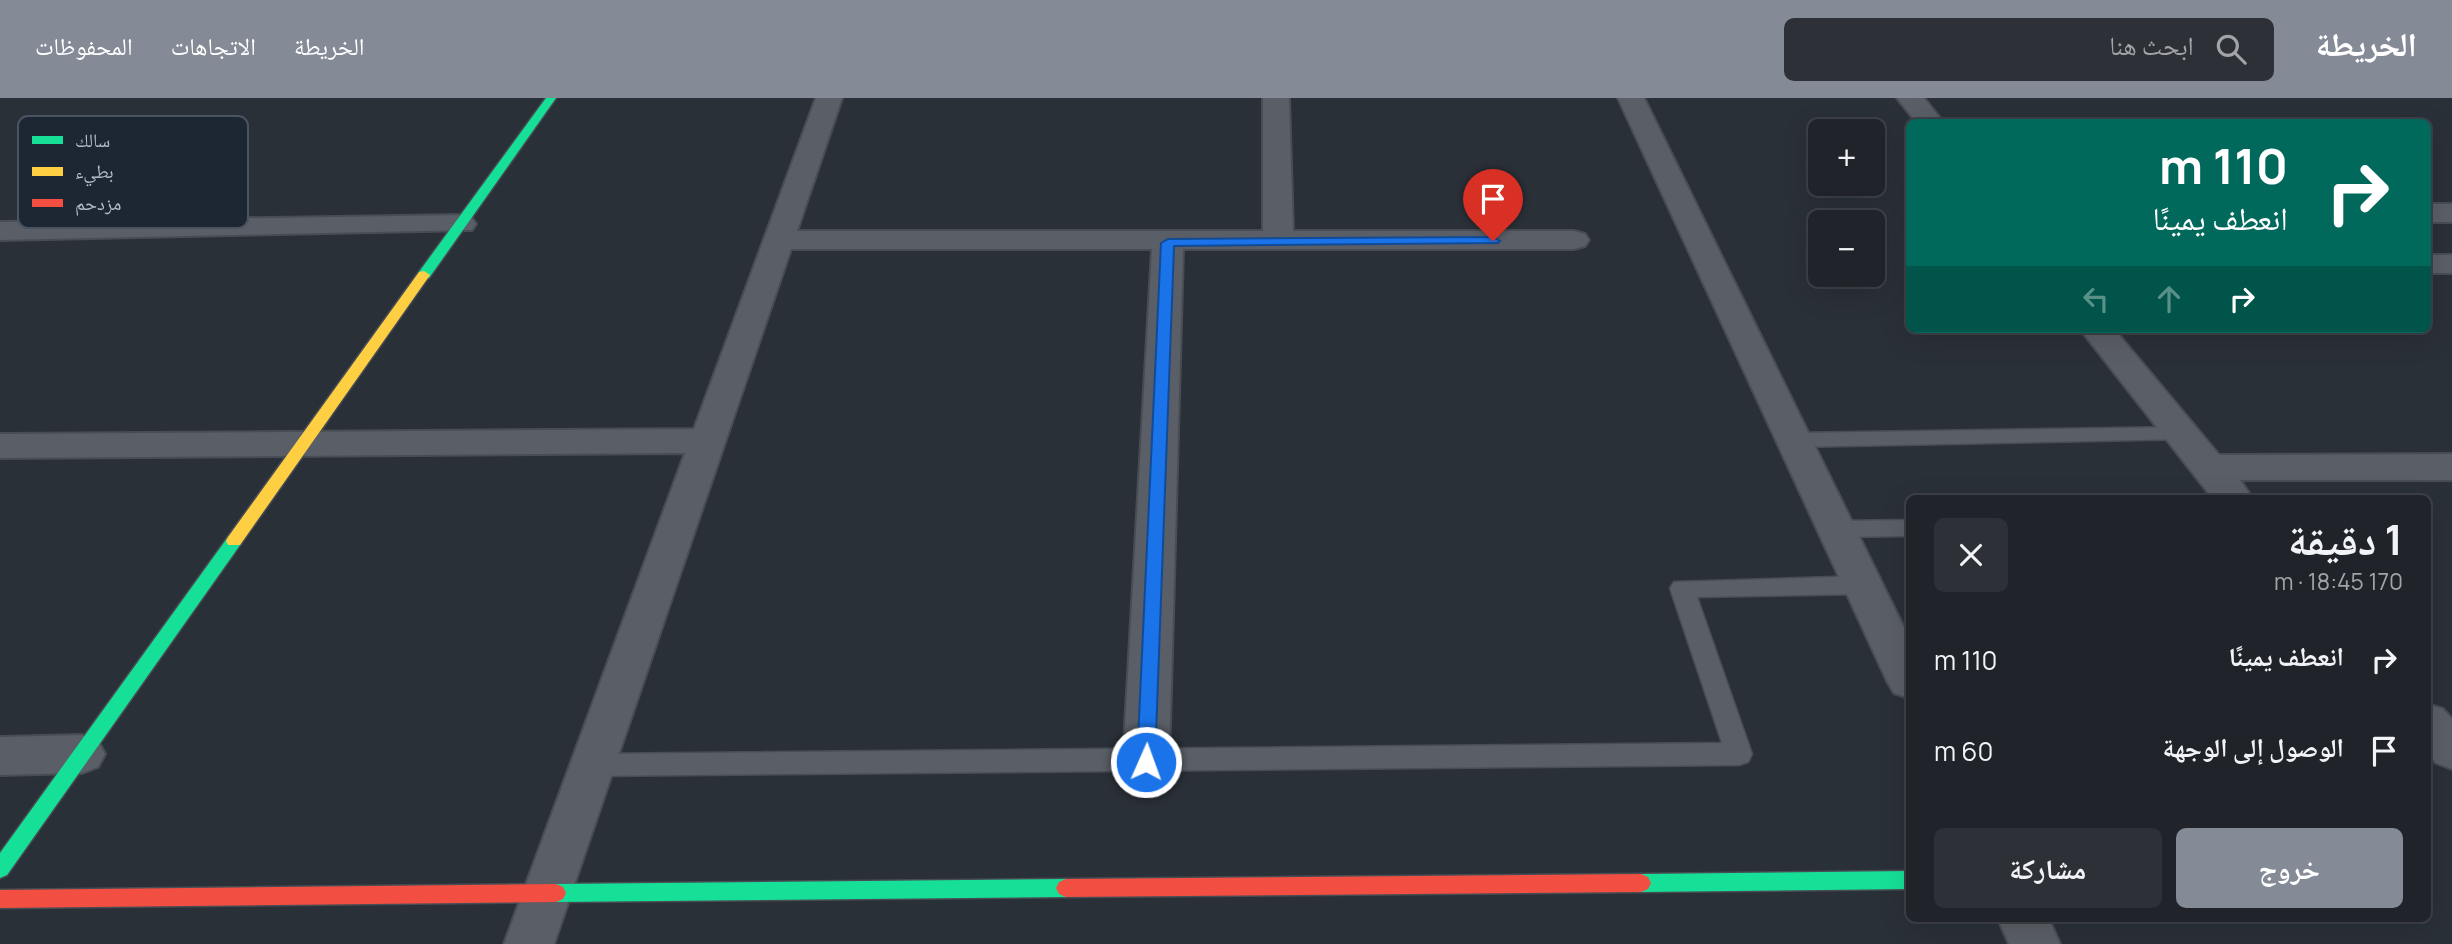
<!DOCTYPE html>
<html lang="ar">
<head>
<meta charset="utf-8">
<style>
  :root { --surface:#20242a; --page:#2d3036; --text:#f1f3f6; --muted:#a2a4a8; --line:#3d4147; --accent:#848b96 }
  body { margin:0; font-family:Manrope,"Noto Naskh Arabic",sans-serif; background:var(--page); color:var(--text); direction:rtl; height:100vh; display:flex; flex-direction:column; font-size:26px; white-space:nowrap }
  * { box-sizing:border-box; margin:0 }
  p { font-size:23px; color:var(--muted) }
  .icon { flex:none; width:38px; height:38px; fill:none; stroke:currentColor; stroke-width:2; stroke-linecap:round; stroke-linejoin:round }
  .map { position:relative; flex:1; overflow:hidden; direction:ltr }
  .panel { position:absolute; left:1906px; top:397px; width:525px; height:427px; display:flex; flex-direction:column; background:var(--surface); border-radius:10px; box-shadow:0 7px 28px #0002,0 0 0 2px var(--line); direction:rtl }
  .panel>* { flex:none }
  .banner { position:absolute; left:1906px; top:21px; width:525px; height:214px; border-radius:10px; box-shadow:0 7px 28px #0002,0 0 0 2px var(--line); direction:rtl; background:#00695c; color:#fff; overflow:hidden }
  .controls { position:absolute; left:1808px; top:21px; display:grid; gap:14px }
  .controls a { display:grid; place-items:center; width:77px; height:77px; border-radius:10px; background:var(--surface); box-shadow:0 7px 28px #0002,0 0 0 2px var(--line); font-size:35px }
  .pin { position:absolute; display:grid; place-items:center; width:60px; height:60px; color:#fff; margin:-72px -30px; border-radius:50% 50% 50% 0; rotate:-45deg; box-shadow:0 0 7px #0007 }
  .pin .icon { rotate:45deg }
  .me { position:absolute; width:77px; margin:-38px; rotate:2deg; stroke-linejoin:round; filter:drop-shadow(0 0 5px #0008) }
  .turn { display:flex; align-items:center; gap:24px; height:147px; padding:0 28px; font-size:32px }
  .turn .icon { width:91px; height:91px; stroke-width:2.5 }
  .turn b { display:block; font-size:49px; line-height:60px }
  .lanes { display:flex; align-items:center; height:66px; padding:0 28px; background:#0003; justify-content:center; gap:35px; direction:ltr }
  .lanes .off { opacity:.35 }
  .round { display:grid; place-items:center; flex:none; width:74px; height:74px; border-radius:10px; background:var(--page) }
  .head { display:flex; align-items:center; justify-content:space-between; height:119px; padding:0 28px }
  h1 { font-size:42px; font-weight:700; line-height:52px }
  .cta { display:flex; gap:14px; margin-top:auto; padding:14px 28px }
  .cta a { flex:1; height:80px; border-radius:10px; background:var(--accent); color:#fff; font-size:28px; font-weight:700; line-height:80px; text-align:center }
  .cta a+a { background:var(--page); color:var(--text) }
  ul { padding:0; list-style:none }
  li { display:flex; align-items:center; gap:21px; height:91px; padding:0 28px }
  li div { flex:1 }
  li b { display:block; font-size:26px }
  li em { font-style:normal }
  header { display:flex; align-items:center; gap:42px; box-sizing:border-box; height:98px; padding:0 35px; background:var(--accent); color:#fff }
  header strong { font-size:33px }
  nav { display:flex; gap:38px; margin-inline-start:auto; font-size:24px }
  .search { width:490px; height:63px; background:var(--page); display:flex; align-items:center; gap:18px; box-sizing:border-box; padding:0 24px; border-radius:10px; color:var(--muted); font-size:26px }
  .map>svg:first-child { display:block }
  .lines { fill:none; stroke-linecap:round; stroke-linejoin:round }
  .lane-casing { stroke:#484c53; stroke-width:3 }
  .street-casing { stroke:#484c53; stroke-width:4 }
  .fast-casing { stroke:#484c53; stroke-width:3 }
  .slow-casing { stroke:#484c53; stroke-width:3 }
  .jam-casing { stroke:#484c53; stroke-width:3 }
  .lane { fill:#5a5e66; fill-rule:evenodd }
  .street { fill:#5a5e66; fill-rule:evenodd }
  .fast { fill:#16e098; fill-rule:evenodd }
  .slow { fill:#ffcf43; fill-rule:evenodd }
  .jam { fill:#f24e42; fill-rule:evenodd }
  .route { fill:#1a73e8; stroke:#114b97; stroke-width:2 }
  .key { fill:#1d2633; stroke:#4a5360; stroke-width:2 }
  .key-label { font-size:19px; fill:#b4bcc9 }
</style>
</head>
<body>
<header>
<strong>الخريطة</strong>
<div class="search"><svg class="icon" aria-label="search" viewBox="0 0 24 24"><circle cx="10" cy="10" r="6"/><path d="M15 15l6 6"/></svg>ابحث هنا</div>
<nav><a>الخريطة</a><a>الاتجاهات</a><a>المحفوظات</a></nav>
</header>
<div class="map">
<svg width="2452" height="846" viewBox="0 0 2452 846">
  <rect width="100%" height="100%" fill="#2a3038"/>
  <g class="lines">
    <g class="lane-casing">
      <path id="lane" d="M2181 329 2189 331 2192 336 2189 341 1795 349 1784 342 1795 335Z
        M1909 422V438L1837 439 1829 437 1826 431 1829 425 1837 423Z
        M1864 478 1872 481 1876 487 1872 493 1864 496 1697 499 1752 656 1748 664 1739 667 592 678 582 675 579 667 582 659 592 656 1722 645 1670 490 1674 484Z"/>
    </g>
    <g class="street-casing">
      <path id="street" d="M816 0H842L797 133H1263V0H1289L1293 133H1574L1585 136 1589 142 1585 148 1574 151H1183L1169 664 1162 677 1146 683 1130 677 1123 664 1152 151H791L554 846H504L685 355 0 360V336L694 331Z
        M1618 0H1644L1909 540V600L1894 595 1887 583Z
        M1897 0H1924L1943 24H1916Z
        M2427 106H2452V124H2427Z
        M461 117 472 120 476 126 472 132 0 142V124Z
        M2427 157H2452V175H2427Z
        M2080 231H2114L2219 357 2452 356V382H2240L2253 401H2213Z
        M2427 606 2443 611 2452 621V671L2436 665 2427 655Z
        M82 637 98 643 105 656 98 669 82 675 0 677V639Z
        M1998 821H2049L2060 846H2009Z"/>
    </g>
    <g class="fast-casing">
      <path id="fast" d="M546 0H556L429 180H419V174Z
        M234 437 242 443 240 447 7 777 0 780V755L228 439Z
        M1909 773V791L1641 794 1634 791 1631 785 1634 779 1641 776Z
        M1066 781 1073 784 1076 790 1073 796 1066 799 556 804 549 801 546 795 549 789 556 786Z"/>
    </g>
    <g class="slow-casing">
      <path id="slow" d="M424 173 430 177 240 447H228L226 443 228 439 419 174Z"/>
    </g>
    <g class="jam-casing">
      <path id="jam" d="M1641 776 1648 779 1651 785 1648 791 1641 794 1066 799 1059 796 1056 790 1059 784 1066 781Z
        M556 786 563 789 566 795 563 801 556 804 0 810V792Z"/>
    </g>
    <use href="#lane" class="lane"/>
    <use href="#street" class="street"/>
    <use href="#fast" class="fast"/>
    <use href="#slow" class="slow"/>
    <use href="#jam" class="jam"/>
  </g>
  <path class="route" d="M1493 139 1500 143 1498 145 1174 148 1155 664 1153 669H1139L1137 664 1161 145 1168 141Z"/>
  <rect x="18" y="18" width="230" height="112" rx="10" class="key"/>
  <rect x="32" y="38" width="31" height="8" fill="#16e098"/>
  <rect x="32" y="69" width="31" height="9" fill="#ffcf43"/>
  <rect x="32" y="101" width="31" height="8" fill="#f24e42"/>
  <g class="key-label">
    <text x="75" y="49">سالك</text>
    <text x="75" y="80">بطيء</text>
    <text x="75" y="112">مزدحم</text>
  </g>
</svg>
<div class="controls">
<a>+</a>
<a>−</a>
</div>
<div class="pin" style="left:1493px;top:143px;background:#d93025"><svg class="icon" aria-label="arrive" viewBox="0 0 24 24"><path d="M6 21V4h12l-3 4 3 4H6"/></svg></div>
<svg class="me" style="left:1146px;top:664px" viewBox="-20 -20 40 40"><circle r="17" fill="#1a73e8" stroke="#fff" stroke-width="3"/><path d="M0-11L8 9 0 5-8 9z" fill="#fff"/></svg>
<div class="banner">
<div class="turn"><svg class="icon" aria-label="right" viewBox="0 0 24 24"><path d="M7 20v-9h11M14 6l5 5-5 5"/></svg><div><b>110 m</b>انعطف يمينًا</div></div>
<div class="lanes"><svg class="icon off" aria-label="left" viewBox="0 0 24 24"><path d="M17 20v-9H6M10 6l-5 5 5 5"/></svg><svg class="icon off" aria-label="ahead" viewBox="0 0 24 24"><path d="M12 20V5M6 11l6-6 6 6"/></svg><svg class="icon" aria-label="right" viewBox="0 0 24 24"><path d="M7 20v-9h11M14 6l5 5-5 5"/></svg></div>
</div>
<section class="panel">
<div class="head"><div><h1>1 دقيقة</h1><p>170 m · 18:45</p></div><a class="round"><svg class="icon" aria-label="close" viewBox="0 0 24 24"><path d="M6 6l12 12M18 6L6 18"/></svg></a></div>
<ul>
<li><svg class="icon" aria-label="right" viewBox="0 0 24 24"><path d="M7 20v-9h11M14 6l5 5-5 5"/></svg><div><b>انعطف يمينًا</b></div><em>110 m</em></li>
<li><svg class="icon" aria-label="arrive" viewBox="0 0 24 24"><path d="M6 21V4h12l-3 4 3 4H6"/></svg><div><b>الوصول إلى الوجهة</b></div><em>60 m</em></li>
</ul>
<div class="cta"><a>خروج</a><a>مشاركة</a></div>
</section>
</div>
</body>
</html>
